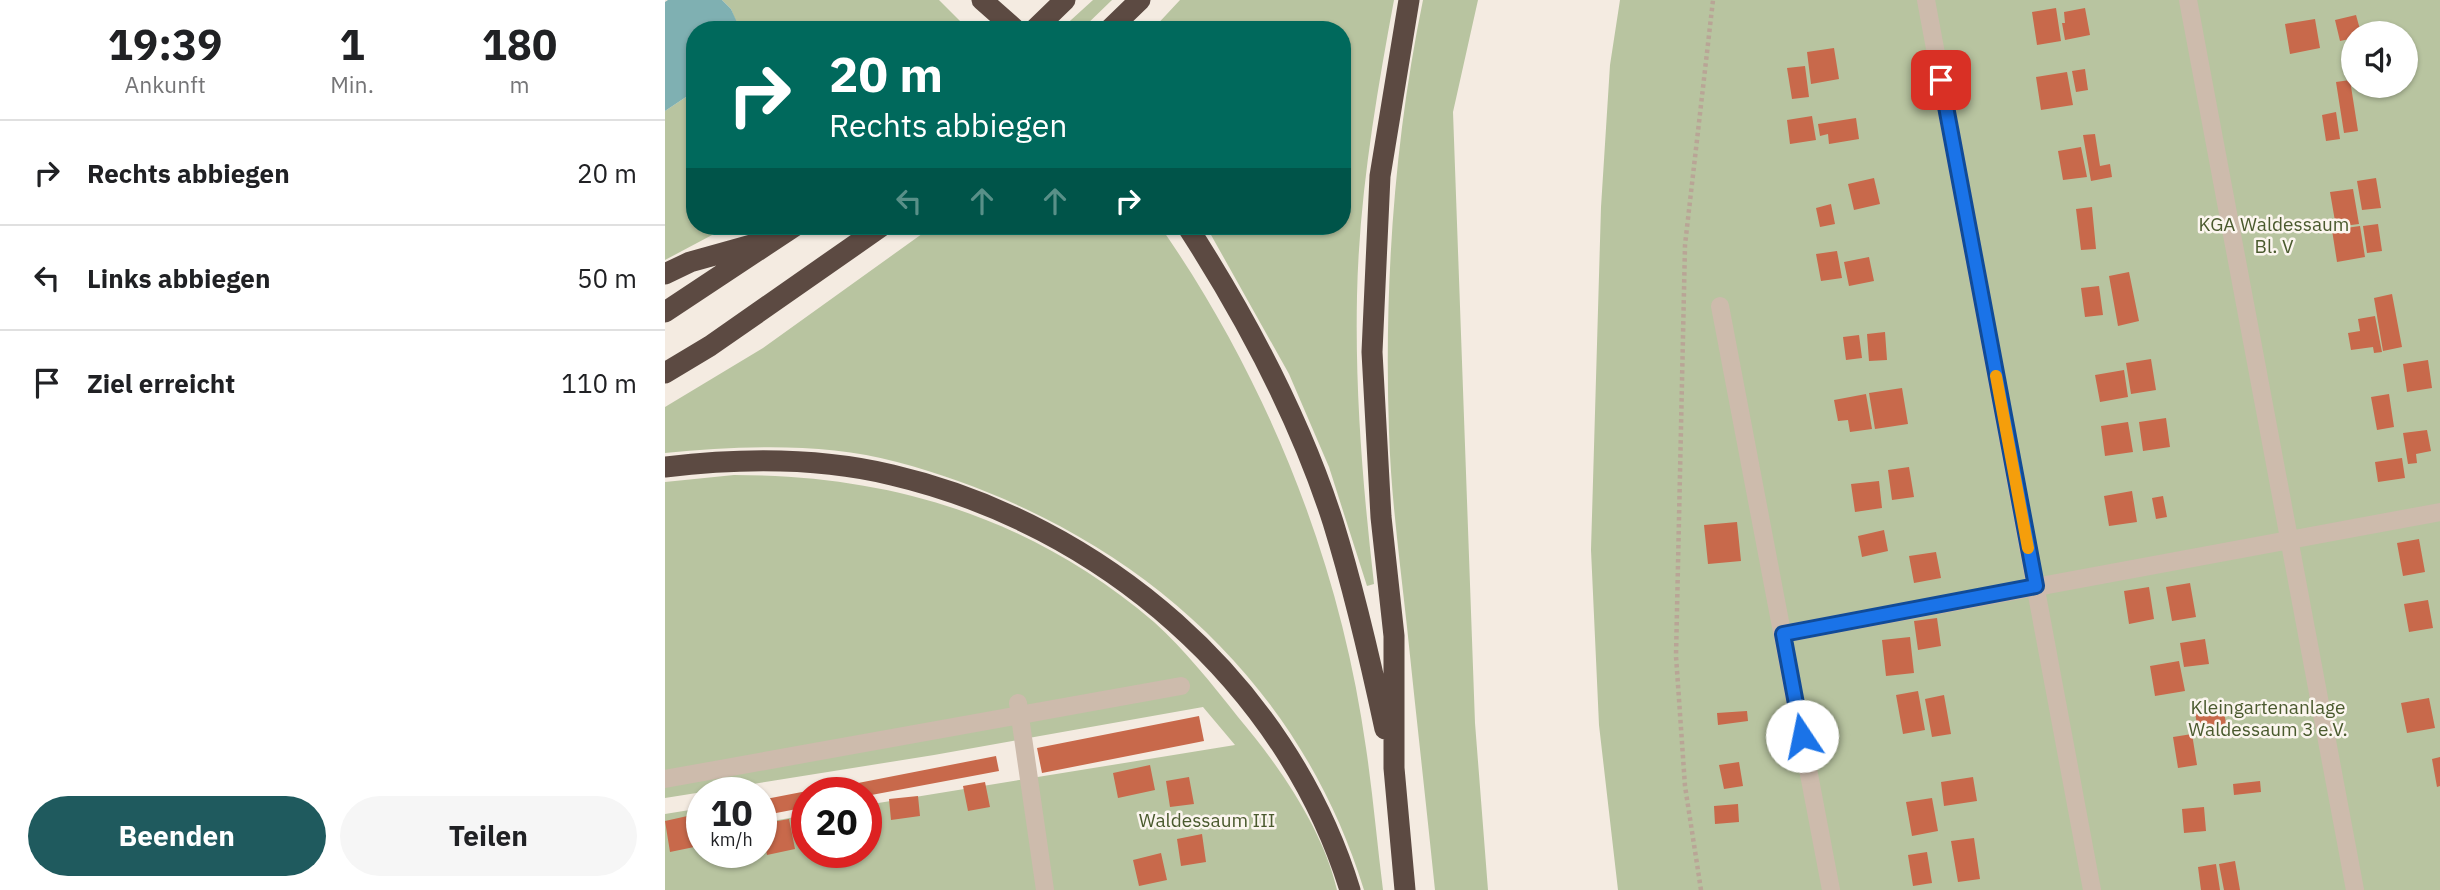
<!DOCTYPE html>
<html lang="de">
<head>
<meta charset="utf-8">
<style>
  :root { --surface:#fff; --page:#f6f6f6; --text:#202124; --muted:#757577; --line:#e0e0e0; --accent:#1f5a5e }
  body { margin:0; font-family:"IBM Plex Sans",sans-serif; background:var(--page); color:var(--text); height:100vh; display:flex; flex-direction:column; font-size:26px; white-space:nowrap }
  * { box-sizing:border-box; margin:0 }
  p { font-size:23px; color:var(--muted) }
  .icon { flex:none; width:38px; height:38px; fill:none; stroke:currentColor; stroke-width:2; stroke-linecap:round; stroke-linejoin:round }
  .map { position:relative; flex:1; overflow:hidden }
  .side { display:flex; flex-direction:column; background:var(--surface); width:665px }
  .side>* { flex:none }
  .guide { position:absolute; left:21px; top:21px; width:665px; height:214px; border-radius:28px; box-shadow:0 2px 5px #0004; background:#00695c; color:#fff; overflow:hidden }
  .buttons { position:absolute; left:1676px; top:21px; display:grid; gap:14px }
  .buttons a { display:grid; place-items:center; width:77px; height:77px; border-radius:50%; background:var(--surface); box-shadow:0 2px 5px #0004; font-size:35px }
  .speed { position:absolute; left:21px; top:777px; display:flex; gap:14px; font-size:35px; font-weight:700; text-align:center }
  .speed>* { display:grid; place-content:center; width:91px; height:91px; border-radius:50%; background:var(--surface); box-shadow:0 2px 5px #0004; line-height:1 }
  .speed small { font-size:18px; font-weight:400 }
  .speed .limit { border:10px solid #d22; background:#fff; color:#111 }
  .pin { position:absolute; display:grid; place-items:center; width:60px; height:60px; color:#fff; margin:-30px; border-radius:14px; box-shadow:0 4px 10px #0006 }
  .me { position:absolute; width:77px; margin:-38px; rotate:349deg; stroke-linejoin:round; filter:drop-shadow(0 0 5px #0008) }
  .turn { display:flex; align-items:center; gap:24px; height:147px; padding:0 28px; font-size:32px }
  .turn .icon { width:91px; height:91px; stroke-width:2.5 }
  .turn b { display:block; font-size:49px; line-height:60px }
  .lanes { display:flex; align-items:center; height:66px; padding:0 28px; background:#0003; justify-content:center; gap:35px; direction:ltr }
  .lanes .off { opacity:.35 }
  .eta { display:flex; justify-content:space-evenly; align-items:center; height:119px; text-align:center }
  .eta b { font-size:42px; font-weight:700; line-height:49px }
  .primary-button { display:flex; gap:14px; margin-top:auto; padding:14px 28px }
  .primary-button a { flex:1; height:80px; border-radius:42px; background:var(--accent); color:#fff; font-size:28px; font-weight:700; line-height:80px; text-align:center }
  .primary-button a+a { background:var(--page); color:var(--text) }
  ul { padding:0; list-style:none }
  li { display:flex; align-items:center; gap:21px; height:105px; padding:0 28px; border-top:2px solid var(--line) }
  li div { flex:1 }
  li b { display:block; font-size:26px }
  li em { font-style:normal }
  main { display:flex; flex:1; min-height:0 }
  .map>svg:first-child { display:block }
  .green { fill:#b8c4a0; fill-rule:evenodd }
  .water { fill:#7fb0b2 }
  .building { fill:#c8694b }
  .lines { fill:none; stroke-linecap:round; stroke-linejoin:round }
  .path { stroke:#b9a596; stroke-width:4.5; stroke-dasharray:3.5 3.5; stroke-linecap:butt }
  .minor { stroke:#cdbbac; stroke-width:18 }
  .highway { stroke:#5c4a42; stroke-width:21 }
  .route-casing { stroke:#114b97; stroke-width:18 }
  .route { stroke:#1a73e8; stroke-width:12 }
  .slow { stroke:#f59e0b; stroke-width:12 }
  .labels { text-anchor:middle; stroke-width:5; stroke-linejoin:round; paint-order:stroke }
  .park-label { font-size:19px; fill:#4a5a2e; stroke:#fbf5ee }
</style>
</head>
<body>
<main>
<section class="side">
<div class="eta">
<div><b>19:39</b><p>Ankunft</p></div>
<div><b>1</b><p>Min.</p></div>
<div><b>180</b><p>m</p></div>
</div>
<ul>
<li><svg class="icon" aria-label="right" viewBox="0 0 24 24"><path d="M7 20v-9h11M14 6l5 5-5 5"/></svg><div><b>Rechts abbiegen</b></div><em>20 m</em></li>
<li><svg class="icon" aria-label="left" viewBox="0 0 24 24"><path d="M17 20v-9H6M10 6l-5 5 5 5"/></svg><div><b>Links abbiegen</b></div><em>50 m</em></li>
<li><svg class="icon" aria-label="arrive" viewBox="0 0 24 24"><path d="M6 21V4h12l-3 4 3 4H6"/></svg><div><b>Ziel erreicht</b></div><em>110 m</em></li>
</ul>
<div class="primary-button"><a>Beenden</a><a>Teilen</a></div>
</section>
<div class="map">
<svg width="1775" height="890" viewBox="0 0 1775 890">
  <rect width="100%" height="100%" fill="#f4ebe1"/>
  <path class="green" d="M57 0H274L304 30H74L66 9Z
    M428 0H447L416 30H395Z
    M515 0H729C711 97 694 197 692 296 690 393 698 488 709 584L702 586 664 467 624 374 541 226H677V30H487Z
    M758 0H813L788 112 810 723 823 890H770C761 802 751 715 742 627 735 562 726 497 724 432 719 288 729 141 758 0Z
    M955 0H1775V890H953L934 725 926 550 936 207 945 65ZM1689 33H1741V86H1689Z
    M30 91V226H64L0 260V111Z
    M268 226H495C602 380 675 561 701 748 708 795 712 843 718 890H699C631 668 452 521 232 462 158 442 76 446 0 453V407L98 348Z
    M69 475C228 475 367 518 489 622 520 650 547 684 573 717 613 764 658 829 672 890H0V814L37 808V852H96V823L142 815V852H201V805L570 745 538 707 269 755 0 798V482Z"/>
  <path class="water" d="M3 0H57L66 9 74 27V30H30V91L0 111V2Z"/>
  <path class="building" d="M1391 8 1396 41 1372 45 1367 12Z
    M1420 8 1425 35 1400 40 1397 23H1400L1399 12Z
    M1691 15 1696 33H1689V38L1675 41 1670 20Z
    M1650 19 1655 48 1625 54 1620 24Z
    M1169 48 1174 79 1146 84 1142 52Z
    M1140 66 1144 97 1127 99 1122 68Z
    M1420 69 1423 90 1411 92 1407 71Z
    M1402 72 1408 105 1376 110 1371 77Z
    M1685 80 1693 131 1679 133 1671 82Z
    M1671 112 1675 139 1661 141 1657 115Z
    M1147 116 1151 140 1125 144 1122 120Z
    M1191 118 1194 139 1164 144 1163 134 1155 136 1153 124Z
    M1430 134 1435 166 1445 164 1447 177 1426 181 1418 135Z
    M1416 147 1422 177 1398 180 1393 151Z
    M1209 178 1215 204 1189 210 1183 184Z
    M1711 178 1716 208 1697 210 1692 181Z
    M1688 189 1694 224 1671 227 1665 192Z
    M1166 204 1170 224 1155 227 1151 208Z
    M1427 207 1431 249 1416 250 1411 209Z
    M1713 224 1717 251 1702 253 1698 226Z
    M1695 226 1700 257 1672 262 1667 230Z
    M1172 251 1177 278 1156 281 1151 254Z
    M1204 257 1209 281 1184 286 1179 262Z
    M1464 272 1474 321 1453 326 1444 276Z
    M1434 286 1438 315 1420 317 1416 288Z
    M1727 294 1737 347 1718 351 1709 298Z
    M1710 316 1717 352 1709 353 1708 347 1686 350 1683 333 1695 331 1693 319Z
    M1220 332 1222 360 1204 361 1202 334Z
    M1194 335 1197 358 1181 360 1178 337Z
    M1486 359 1491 390 1466 394 1461 363Z
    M1763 360 1767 388 1742 392 1738 364Z
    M1459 370 1463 397 1435 402 1430 375Z
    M1237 388 1243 424 1210 429 1204 393Z
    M1201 394 1207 429 1185 432 1183 420 1173 421 1169 400Z
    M1724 394 1729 427 1712 430 1706 397Z
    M1501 418 1505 447 1478 451 1474 422Z
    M1463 422 1468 452 1440 456 1436 426Z
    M1762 430 1766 451 1751 454 1752 463 1743 464 1738 433Z
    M1737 458 1740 478 1713 482 1710 462Z
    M1244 467 1249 497 1227 500 1223 470Z
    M1214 481 1217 508 1190 512 1186 484Z
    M1467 491 1472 522 1444 526 1439 496Z
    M1498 496 1502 517 1491 519 1487 498Z
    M1072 522 1076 561 1043 564 1039 525Z
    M1219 530 1223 551 1197 557 1193 536Z
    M1754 539 1760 572 1738 576 1732 543Z
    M1271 552 1276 578 1249 583 1244 556Z
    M1525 583 1531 617 1507 621 1501 587Z
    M1484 587 1489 619 1464 624 1459 591Z
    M1763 600 1768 628 1744 632 1739 604Z
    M1272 618 1276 646 1253 650 1249 621Z
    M1245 637 1249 673 1221 676 1217 640Z
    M1540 639 1544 664 1519 667 1515 643Z
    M1514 661 1520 691 1490 696 1485 666Z
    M1253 691 1260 730 1238 734 1231 695Z
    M1279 695 1286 734 1267 737 1260 699Z
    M1764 698 1770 728 1742 733 1736 703Z
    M1558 707 1563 734 1534 738 1530 712Z
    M1082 711 1083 721 1053 725 1052 713Z
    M534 716 539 741 377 773 372 748Z
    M1527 734 1532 765 1513 768 1508 737Z
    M331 756 334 771 201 796V793H142Z
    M1775 757V786L1772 787 1767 759Z
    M1074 762 1078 786 1059 789 1054 765Z
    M485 765 490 790 453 798 448 773Z
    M524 777 529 804 505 807 501 781Z
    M1308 777 1312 801 1279 806 1276 782Z
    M1595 781 1596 792 1569 795 1568 784Z
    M320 782 325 807 303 811 298 786Z
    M142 791V807L96 816V800Z
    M253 796 255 816 226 820 224 799Z
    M1267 798 1273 831 1247 836 1241 802Z
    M1073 804 1074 822 1050 824 1049 806Z
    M1539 807 1541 831 1519 833 1517 809Z
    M27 815 34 846 5 852 0 821Z
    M124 819 130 849 102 855 96 824Z
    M537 834 541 862 516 866 512 839Z
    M1309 838 1315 879 1293 882 1286 841Z
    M1262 852 1267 883 1248 886 1243 855Z
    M496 853 502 880 474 886 468 860Z
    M1570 861 1575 890H1559L1554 864Z
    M1551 864 1555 890H1536L1533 867Z"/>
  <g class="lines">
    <path class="path" d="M1036 890 1020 786 1011 656 1020 245 1048 0"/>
    <path class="minor" d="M1261 0 1427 890
      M1523 0 1690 890
      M1055 306 1166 890
      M1118 634 1775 512
      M353 703 380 890
      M0 779 516 686"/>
    <path class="highway" d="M317 0 351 30
      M369 30 400 0
      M444 30 475 0
      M522 226C582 319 634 416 668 522 689 590 705 659 720 729
      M0 274 25 262 93 243
      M0 312 130 226
      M0 373 45 346 217 226
      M0 467C75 458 153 457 227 475 436 524 621 682 685 890
      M740 890 729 768V636L716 517 707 352 715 176 744 0"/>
  </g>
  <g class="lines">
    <g class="route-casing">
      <path id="route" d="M1137 736 1118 634 1371 586 1276 80"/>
    </g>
    <use href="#route" class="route"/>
    <path class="slow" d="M1331 376 1363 548"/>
  </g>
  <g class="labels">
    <g class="park-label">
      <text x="1609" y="231">KGA Waldessaum<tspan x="1609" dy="22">Bl. V</tspan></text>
      <text x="1603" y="714">Kleingartenanlage<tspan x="1603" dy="22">Waldessaum 3 e.V.</tspan></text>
      <text x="542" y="827">Waldessaum III</text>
    </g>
  </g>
</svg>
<div class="buttons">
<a><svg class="icon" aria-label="sound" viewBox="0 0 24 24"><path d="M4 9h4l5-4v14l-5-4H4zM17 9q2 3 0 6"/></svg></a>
</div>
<div class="speed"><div>10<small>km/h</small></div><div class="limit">20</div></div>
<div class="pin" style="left:1276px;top:80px;background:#d93025"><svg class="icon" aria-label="arrive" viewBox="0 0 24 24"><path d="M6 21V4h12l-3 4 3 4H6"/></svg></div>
<svg class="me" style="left:1137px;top:736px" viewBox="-20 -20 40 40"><circle r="19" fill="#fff"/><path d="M0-13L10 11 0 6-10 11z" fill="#1a73e8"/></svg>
<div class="guide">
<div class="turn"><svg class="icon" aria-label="right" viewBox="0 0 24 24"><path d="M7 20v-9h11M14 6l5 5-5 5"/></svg><div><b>20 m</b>Rechts abbiegen</div></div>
<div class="lanes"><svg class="icon off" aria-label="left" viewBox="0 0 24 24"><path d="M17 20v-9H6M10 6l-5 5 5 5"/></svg><svg class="icon off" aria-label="ahead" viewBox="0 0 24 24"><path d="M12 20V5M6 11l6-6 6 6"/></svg><svg class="icon off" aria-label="ahead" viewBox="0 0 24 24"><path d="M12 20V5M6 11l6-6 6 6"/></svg><svg class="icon" aria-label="right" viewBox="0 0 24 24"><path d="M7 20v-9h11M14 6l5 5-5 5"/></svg></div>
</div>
</div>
</main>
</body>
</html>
